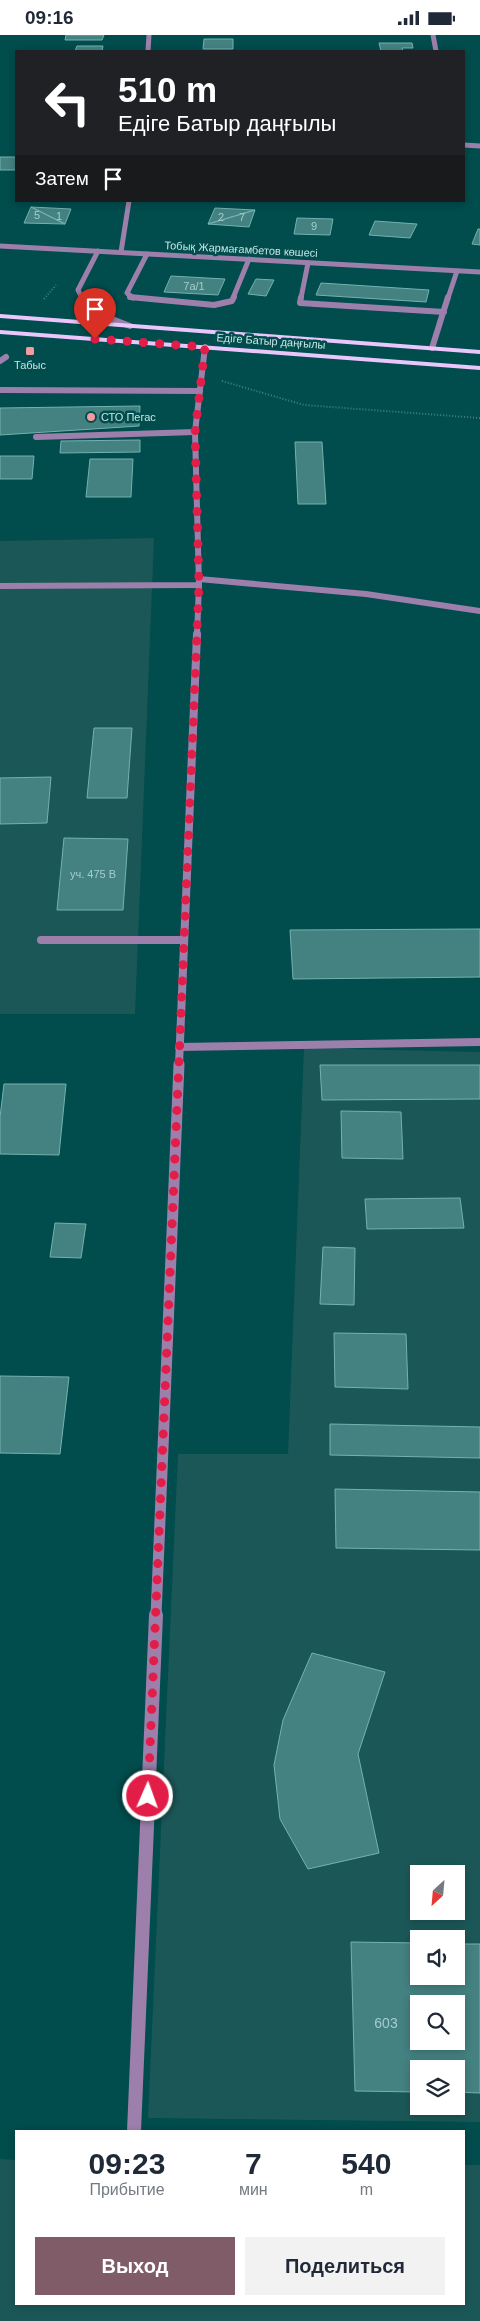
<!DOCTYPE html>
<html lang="ru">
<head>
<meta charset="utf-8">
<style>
  :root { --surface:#fff; --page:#f2f2f3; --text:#1f2937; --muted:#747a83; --accent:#7f5c67 }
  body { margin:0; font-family:Arial,sans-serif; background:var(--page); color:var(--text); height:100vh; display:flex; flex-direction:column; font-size:19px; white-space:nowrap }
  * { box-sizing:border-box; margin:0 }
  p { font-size:16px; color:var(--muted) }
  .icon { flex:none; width:28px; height:28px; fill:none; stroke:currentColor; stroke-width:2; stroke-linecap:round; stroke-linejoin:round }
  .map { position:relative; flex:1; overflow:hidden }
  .details { position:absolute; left:15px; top:2095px; width:450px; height:175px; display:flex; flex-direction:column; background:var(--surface); border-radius:0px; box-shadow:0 2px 8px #0003 }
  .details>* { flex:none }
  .banner { position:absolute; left:15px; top:15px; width:450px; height:152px; border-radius:0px; box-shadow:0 2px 8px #0003; background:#202124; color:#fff; overflow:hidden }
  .needle { width:32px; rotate:206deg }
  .fabs { position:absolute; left:410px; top:1830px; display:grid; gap:10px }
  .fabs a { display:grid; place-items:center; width:55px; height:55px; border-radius:0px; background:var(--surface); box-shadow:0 2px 8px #0003; font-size:25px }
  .pin { position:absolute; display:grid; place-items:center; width:42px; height:42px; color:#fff; margin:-51px -21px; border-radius:50% 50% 50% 0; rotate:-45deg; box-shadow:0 0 5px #0007 }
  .pin .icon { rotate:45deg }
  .me { position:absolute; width:55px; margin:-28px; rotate:2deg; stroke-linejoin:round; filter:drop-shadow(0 0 4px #0008) }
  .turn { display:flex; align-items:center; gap:18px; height:105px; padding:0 20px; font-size:22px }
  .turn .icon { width:65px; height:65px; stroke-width:2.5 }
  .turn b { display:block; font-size:35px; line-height:42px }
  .then { display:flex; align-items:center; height:48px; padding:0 20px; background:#0003; gap:10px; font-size:19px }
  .eta { display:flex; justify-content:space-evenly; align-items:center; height:85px; text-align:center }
  .eta b { font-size:30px; font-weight:600; line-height:35px }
  .action { display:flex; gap:10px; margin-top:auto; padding:10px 20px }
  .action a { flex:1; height:58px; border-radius:0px; background:var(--accent); color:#fff; font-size:20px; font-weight:600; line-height:58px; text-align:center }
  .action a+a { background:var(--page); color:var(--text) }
  .status { display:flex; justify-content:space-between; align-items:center; height:35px; padding:0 25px; background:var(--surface); direction:ltr }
  .status svg { height:14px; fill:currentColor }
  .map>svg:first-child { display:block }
  .built { fill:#1c5757; fill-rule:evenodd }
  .building { fill:#448181; stroke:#74b2b2; fill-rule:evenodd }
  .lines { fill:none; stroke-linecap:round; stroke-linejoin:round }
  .path { stroke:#478282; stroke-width:2; stroke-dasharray:1 2; stroke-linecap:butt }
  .lane-far2 { stroke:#9d7fab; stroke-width:5 }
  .lane-far1 { stroke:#9d7fab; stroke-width:6 }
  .lane { stroke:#9d7fab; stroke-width:8 }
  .street-far4 { stroke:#9d7fab; stroke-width:5 }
  .street-far3 { stroke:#9d7fab; stroke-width:6 }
  .street-far2 { stroke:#9d7fab; stroke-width:8 }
  .street-far1 { stroke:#9d7fab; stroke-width:11 }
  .street { stroke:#9d7fab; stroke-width:14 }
  .primary { fill:#ebc6fc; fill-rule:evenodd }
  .route { stroke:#e11d48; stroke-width:9; stroke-dasharray:0 16.2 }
  .poi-dot { fill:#f49aa1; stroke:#014c4c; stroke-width:2 }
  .labels { text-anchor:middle; stroke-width:5; stroke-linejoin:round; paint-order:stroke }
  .number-label { font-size:11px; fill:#a6cccc }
  .far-street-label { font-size:11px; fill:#c7e5e5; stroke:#014c4c }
  .far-poi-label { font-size:11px; fill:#c7e5e5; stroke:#014c4c }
  .near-number-label { font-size:14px; fill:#a6cccc }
</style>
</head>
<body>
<div class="status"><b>09:16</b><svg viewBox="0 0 49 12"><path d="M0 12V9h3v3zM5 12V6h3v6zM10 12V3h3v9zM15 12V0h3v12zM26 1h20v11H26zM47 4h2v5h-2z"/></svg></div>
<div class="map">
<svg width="480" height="2286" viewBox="0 0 480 2286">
  <rect width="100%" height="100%" fill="#014c4c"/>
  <path class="built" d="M154 503 135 979H0V506Z
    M304 1013 480 1017V2087L148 2083 178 1419H288ZM419 1839H456V1876H419ZM419 1904H456V1941H419ZM419 1969H456V2006H419ZM419 2034H456V2071H419Z
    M0 2124 16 2125V2269H464V2130H480V2286H0Z"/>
  <path class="building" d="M66 0H104L102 5H65Z
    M204 4H233V14H203Z
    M379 8H412L413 13H402L403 16H381Z
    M77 11H103L102 16H75Z
    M0 122H16V135H0Z
    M31 172 65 189 24 188Z
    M31 172 71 174 65 189Z
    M215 173 255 175 208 189Z
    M255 175 249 192 208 189Z
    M297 183 333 184 330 200 294 199Z
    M375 186 417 189 410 203 369 200Z
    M478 194H480V210L472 209Z
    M171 241 225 244 218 260 164 257Z
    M256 244 274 245 266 261 248 259Z
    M321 248 429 255 426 267 316 260Z
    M140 371 139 391 0 400V373Z
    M140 405V417L60 418 61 406Z
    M295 407H322L326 469H298Z
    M0 421H34L32 444H0Z
    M90 424H133L131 462H86Z
    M94 693H132L127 763H87Z
    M51 742 47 788 0 789V743Z
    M64 803 128 804 123 875H57Z
    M480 894V942L293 944 290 895Z
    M320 1030H480V1064L322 1065Z
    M4 1049H66L59 1120 0 1119V1082Z
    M341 1076 401 1077 403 1124 342 1123Z
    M460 1163 464 1193 367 1194 365 1164Z
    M55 1188 86 1189 81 1223 50 1222Z
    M323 1212 355 1213 354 1270 320 1269Z
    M334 1298 406 1299 408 1354 335 1352Z
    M0 1341 69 1342 60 1419 0 1418Z
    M330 1389 480 1392V1423L330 1420Z
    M335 1454 480 1457V1515L336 1513Z
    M312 1618 385 1637 358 1719 379 1818 308 1834 280 1784 274 1730 283 1685Z
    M351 1907 419 1908V1941H456V1909H480V2058L456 2057V2034H419V2057L355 2056ZM419 1969H456V2006H419Z"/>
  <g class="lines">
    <path class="path" d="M44 264 56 250
      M222 346 304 370 480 383"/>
    <path class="lane-far2" d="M82 263 78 255 98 216
      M133 263 127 258 147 219
      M233 263 249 224
      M301 263 308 228
      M448 263 457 236"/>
    <path class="lane-far1" d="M82 262 99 279 130 291
      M130 262 214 270 232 266 234 262
      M301 262 300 268 444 277
      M432 313 448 262
      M0 326 6 322
      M0 355 200 356
      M36 402 195 397
      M199 544 366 559 480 576
      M0 551 199 550"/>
    <path class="lane" d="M41 905H184
      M179 1012 480 1007"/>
    <path class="street-far4" d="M433 0 436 16
      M148 16 149 0
      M464 110 480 111
      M0 211 480 237
      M121 217 129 166"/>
    <path class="street-far3" d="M197 600 199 550 195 397 205 312"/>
    <path class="street-far2" d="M179 1030 197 599"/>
    <path class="street-far1" d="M156 1581 179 1029"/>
    <path class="street" d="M134 2096 156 1580"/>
    <path class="primary" d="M0 279 480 315V319L0 283Z
      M0 295 480 331V335L0 299Z"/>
  </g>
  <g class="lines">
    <path class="route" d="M95 304 205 312 195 397 199 550 148 1761"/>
  </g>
  <g class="poi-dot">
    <rect x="25" y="311" width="10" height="10" rx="2.5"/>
    <circle cx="91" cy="382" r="5"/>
  </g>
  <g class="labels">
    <g class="number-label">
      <text x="37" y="184">5</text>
      <text x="59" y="185">1</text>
      <text x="221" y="186">2</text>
      <text x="242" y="186">7</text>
      <text x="314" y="195">9</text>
      <text x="194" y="255">7а/1</text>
      <text x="93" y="843">уч. 475 В</text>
    </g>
    <g class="far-street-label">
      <text transform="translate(241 214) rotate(3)" y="4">Тобық Жармағамбетов көшесі</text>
      <text transform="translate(271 306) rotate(4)" y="4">Едіге Батыр даңғылы</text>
    </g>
    <g class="far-poi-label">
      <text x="30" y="334">Табыс</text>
      <text x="101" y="386" text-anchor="start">СТО Пегас</text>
    </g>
    <g class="near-number-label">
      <text x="386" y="1993">603</text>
    </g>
  </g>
</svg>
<div class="fabs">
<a><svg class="needle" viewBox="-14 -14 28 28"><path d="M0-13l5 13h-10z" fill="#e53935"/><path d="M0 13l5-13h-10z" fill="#747a83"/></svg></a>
<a><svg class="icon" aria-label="sound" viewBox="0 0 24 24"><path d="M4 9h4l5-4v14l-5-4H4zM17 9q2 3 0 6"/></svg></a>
<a><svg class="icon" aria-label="search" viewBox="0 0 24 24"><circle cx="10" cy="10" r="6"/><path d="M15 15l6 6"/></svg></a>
<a><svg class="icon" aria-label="layers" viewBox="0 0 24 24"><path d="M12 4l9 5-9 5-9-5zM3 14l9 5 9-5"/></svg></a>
</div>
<div class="pin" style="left:95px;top:304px;background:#d93025"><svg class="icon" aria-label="arrive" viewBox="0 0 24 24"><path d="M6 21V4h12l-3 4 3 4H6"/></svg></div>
<svg class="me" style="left:148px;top:1761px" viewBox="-20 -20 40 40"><circle r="17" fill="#e11d48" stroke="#fff" stroke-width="3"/><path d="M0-11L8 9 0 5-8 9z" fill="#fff"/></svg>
<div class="banner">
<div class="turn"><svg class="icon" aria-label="left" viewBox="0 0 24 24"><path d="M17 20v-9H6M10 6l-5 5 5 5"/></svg><div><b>510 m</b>Едіге Батыр даңғылы</div></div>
<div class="then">Затем<svg class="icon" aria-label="arrive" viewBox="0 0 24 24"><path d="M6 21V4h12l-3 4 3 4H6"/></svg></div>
</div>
<section class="details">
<div class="eta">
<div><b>09:23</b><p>Прибытие</p></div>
<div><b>7</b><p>мин</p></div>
<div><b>540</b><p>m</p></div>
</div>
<div class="action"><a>Выход</a><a>Поделиться</a></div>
</section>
</div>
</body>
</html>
